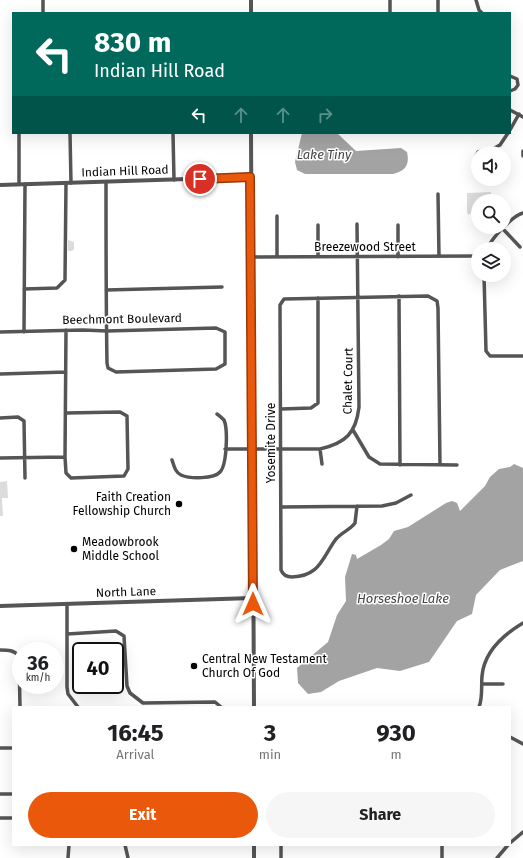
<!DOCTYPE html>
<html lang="en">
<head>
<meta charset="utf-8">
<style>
  :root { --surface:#fff; --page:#f6f6f6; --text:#202124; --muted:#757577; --accent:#ea580c }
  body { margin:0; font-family:"Fira Sans",sans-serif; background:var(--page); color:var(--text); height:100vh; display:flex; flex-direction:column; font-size:15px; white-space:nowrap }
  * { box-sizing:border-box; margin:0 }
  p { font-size:13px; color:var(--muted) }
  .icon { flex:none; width:22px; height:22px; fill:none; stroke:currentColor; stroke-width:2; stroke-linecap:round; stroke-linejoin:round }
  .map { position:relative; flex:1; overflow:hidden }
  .sheet { position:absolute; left:12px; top:706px; width:499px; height:140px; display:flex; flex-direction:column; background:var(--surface); border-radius:0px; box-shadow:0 4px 16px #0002 }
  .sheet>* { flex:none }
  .banner { position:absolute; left:12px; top:12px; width:499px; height:122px; border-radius:0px; box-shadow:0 4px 16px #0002; background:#00695c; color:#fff; overflow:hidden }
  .buttons { position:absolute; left:471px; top:146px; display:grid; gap:8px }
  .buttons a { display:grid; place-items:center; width:40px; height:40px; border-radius:50%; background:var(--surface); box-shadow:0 4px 16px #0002; font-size:20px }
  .speed { position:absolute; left:12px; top:642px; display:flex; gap:8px; font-size:20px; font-weight:700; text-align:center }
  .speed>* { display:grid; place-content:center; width:52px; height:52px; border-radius:50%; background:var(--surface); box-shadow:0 4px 16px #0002; line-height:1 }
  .speed small { font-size:10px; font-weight:400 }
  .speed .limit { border:2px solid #111; border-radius:6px; background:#fff; color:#111 }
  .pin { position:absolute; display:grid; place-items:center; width:34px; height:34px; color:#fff; margin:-17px; border:2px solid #fff; border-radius:50%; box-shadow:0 1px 4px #0007 }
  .me { position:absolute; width:44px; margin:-22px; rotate:0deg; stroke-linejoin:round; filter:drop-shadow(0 0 3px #0008) }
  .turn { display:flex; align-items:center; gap:14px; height:84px; padding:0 16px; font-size:18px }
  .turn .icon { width:52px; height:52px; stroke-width:2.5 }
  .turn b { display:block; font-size:28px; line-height:34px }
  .lanes { display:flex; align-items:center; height:38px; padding:0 16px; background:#0003; justify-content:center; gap:20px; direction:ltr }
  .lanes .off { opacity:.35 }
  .eta { display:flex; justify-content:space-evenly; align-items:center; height:68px; text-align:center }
  .eta b { font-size:24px; font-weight:700; line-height:28px }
  .primary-button { display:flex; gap:8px; margin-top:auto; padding:8px 16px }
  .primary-button a { flex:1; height:46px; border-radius:24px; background:var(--accent); color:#fff; font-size:16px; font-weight:700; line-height:46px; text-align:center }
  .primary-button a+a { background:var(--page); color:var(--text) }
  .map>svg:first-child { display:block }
  .green { fill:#dcdcdc }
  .water { fill:#a3a3a3 }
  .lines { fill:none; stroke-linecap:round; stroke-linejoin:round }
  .minor { stroke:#555; stroke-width:3.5 }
  .tertiary { stroke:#555; stroke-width:4 }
  .route-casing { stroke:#983908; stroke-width:10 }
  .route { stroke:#ea580c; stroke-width:7 }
  .poi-dot { fill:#000; stroke:#fff; stroke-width:1.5 }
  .labels { text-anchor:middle; stroke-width:3; stroke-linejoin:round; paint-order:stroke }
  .street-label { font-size:12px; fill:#000; stroke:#fff }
  .poi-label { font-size:12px; fill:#000; stroke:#fff; text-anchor:start }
  .water-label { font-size:13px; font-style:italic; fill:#444; stroke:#fff }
</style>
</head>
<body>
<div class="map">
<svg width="523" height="858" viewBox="0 0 523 858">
  <rect width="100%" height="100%" fill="#fff"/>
  <path class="green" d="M491 192V195L486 201H478V210L468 215 467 211V193Z
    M68 240 74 242V249L72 251H68Z
    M7 481 8 498H2L3 516H0V482Z"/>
  <path class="water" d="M302 133H337L356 151 401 148 407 152C410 165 405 171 393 174H305L297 170 295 162Z
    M514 464 523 468V561L500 570 476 595 472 614 457 621 429 662 400 671 377 668 339 681 321 692 308 694 298 683 297 668 328 642 337 615 346 601 345 577 352 554 356 555 357 559 381 545 389 539 394 531 408 527 446 503 452 501 457 503 460 511 485 486 490 477 499 469 510 467Z"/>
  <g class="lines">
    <path class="minor" d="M43 0V13
      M476 0 479 10 482 13
      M390 13V0
      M438 13V0
      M510 76 517 79 518 85 515 89 510 91
      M510 110 523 117
      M510 130 519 114
      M19 133V184
      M70 133 71 183
      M173 133 174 180
      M523 151V156
      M487 152 500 145 508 133
      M478 160 476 156 478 152 483 150 487 153
      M438 194 439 256
      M277 216V257
      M318 225V257
      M398 225V257
      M503 229 520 247
      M487 249C492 238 511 217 523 213
      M251 257 478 256
      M484 275 486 351 490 356H523
      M24 289 57 288 65 280 66 183
      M106 290 222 287
      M399 296 400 465
      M0 332 83 330 107 331 216 328 225 332V364L216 369 116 372 108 368 107 363C106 303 106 243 106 182
      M24 332 25 184
      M0 374 66 372
      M281 409 311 408 318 403V298
      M66 413 120 412 127 416 128 469 124 476 71 478 66 473 65 457 66 330
      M0 418 18 417 24 421 25 478
      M353 430 369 457 380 464 457 465
      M225 449H320C346 443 356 433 359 407L357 224
      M320 449 322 464
      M0 458 65 457
      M172 460C174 466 175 472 181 475 190 479 214 479 220 472 227 465 228 429 224 420 222 418 220 416 217 414
      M357 506 355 523C350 530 342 532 336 539 322 558 320 576 292 577 286 577 283 575 281 570L280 305 284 299 428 296 437 301 438 308 440 465
      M281 507 382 506 396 503 411 495
      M67 605V687L68 694 78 707
      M67 634 116 631 124 636 127 686 130 693 143 703 215 702 221 707
      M0 650C8 650 14 650 19 656L20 707
      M482 684H503
      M479 707C483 697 481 687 482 676 484 652 503 635 523 623
      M510 737 523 744
      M0 748H13
      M0 794H13
      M0 818H13
      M510 843 523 832
      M125 845 128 858
      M281 845V858
      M442 845V858
      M68 858 69 845
      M497 858 508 845"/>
    <path class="tertiary" d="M251 0V13
      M251 133 254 707
      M0 185 250 177
      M0 606 253 598
      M254 845V858"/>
  </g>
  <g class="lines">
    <g class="route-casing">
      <path id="route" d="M200 179 250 177 253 604"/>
    </g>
    <use href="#route" class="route"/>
  </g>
  <g class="poi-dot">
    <circle cx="179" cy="504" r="4"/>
    <circle cx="74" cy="549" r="4"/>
    <circle cx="194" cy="666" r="4"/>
  </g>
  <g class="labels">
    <g class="street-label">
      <text transform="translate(125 171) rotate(-2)" y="4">Indian Hill Road</text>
      <text x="365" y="251">Breezewood Street</text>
      <text transform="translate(122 319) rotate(-1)" y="4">Beechmont Boulevard</text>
      <text transform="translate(348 381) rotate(-89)" y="4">Chalet Court</text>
      <text transform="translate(271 443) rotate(-90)" y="4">Yosemite Drive</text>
      <text transform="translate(126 592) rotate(-2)" y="4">North Lane</text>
    </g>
    <g class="poi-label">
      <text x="171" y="501" text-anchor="end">Faith Creation<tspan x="171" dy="14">Fellowship Church</tspan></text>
      <text x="82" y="546">Meadowbrook<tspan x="82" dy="14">Middle School</tspan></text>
      <text x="202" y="663">Central New Testament<tspan x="202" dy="14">Church Of God</tspan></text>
    </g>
    <g class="water-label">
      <text x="324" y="159">Lake Tiny</text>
      <text x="403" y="603">Horseshoe Lake</text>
    </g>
  </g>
</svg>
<div class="buttons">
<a><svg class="icon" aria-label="sound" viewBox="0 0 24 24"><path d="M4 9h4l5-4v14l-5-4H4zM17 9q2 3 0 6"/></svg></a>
<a><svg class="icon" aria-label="search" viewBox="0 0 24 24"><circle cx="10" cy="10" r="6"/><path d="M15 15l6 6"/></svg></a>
<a><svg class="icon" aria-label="layers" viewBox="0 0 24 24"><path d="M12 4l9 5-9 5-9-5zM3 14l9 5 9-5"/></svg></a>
</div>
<div class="speed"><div>36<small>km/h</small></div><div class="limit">40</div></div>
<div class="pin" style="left:200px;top:179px;background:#d93025"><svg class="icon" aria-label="arrive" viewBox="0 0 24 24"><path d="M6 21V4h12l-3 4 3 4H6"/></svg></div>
<svg class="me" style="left:253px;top:604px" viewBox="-20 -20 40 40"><path d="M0-17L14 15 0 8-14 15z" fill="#ea580c" stroke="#fff" stroke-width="4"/></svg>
<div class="banner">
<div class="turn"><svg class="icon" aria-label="left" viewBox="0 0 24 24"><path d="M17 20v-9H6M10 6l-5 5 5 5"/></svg><div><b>830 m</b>Indian Hill Road</div></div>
<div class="lanes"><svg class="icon" aria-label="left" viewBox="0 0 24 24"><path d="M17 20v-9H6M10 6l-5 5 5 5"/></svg><svg class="icon off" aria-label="ahead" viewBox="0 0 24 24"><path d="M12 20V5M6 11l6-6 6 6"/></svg><svg class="icon off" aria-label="ahead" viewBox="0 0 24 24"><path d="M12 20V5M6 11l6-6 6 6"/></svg><svg class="icon off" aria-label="right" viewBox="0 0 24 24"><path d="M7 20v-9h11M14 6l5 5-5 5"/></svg></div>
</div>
<section class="sheet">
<div class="eta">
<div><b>16:45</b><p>Arrival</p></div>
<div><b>3</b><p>min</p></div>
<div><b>930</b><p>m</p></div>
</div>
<div class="primary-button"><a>Exit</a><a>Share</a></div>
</section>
</div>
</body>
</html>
